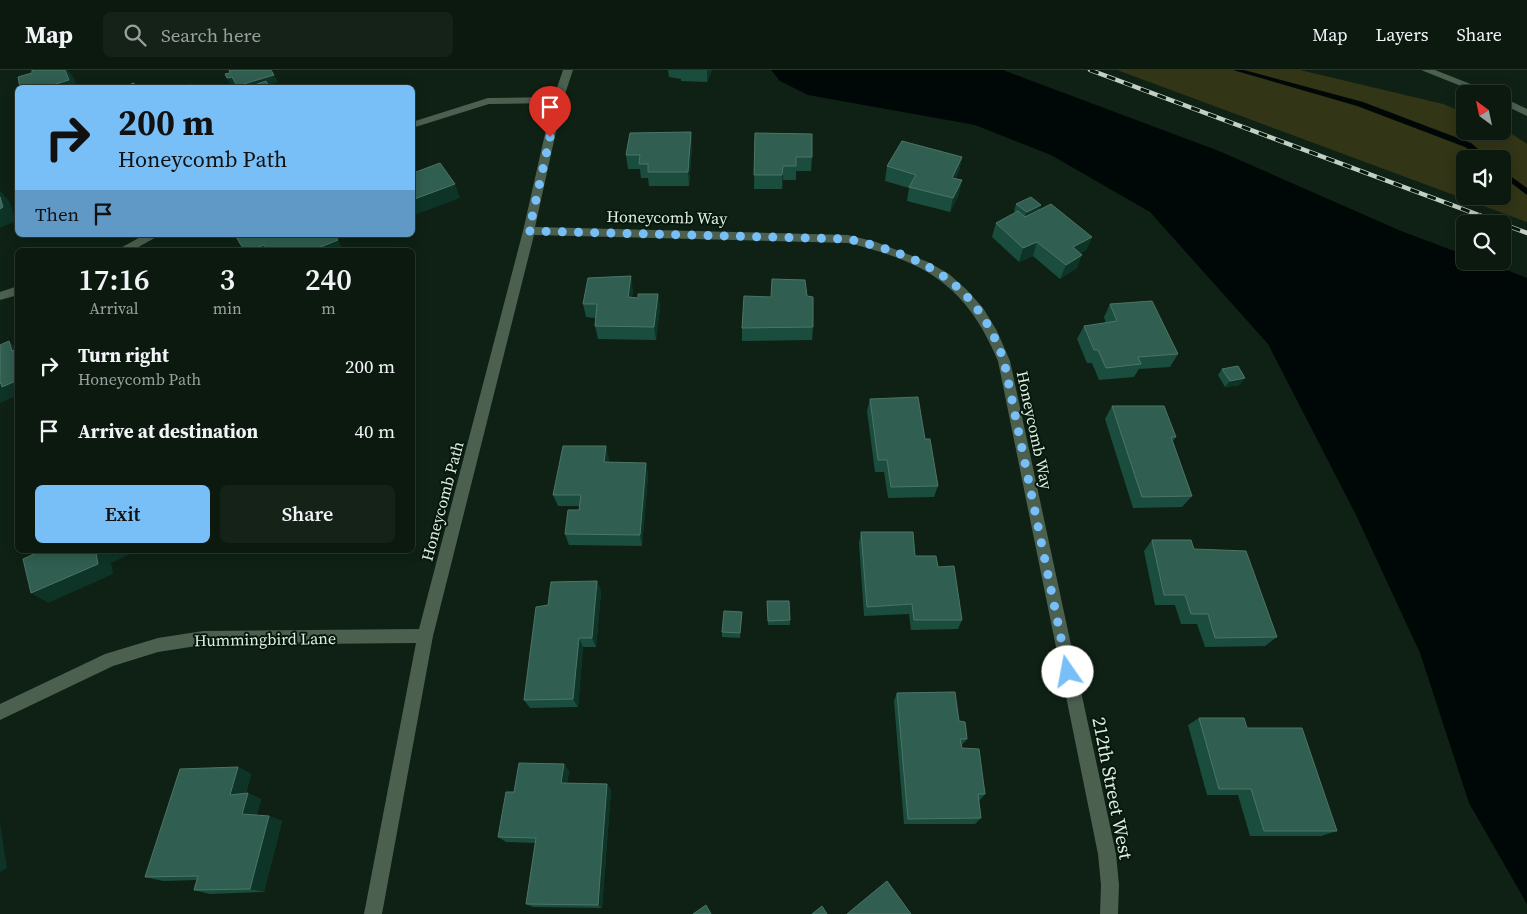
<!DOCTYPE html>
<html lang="en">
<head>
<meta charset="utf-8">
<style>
  :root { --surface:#0b190f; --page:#142218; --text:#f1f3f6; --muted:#9aa09e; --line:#2b382f; --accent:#78bff8 }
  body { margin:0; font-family:"Source Serif 4",serif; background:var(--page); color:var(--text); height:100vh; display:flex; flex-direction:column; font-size:19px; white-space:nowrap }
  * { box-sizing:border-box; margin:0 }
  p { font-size:16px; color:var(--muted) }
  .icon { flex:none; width:28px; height:28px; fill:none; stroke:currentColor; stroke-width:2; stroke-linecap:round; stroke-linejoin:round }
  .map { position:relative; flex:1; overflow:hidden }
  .drawer { position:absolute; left:15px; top:178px; width:400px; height:305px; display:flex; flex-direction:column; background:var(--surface); border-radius:8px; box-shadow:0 2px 12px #0003,0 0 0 1px var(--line) }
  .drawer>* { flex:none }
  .guide { position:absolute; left:15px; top:15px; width:400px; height:152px; border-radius:8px; box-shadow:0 2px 12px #0003,0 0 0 1px var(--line); background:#78bff8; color:#111; overflow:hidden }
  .needle { width:32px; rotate:327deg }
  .buttons { position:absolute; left:1456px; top:15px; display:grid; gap:10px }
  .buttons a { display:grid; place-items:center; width:55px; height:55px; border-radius:8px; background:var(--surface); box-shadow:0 2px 12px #0003,0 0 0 1px var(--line); font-size:25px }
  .pin { position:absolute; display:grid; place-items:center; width:42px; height:42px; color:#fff; margin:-51px -21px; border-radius:50% 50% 50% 0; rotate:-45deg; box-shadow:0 0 5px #0007 }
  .pin .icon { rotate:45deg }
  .me { position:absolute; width:55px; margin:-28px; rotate:348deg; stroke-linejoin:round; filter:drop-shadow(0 0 4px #0008) }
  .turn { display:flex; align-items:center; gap:18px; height:105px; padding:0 20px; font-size:22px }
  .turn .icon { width:65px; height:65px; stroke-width:2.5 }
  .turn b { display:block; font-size:35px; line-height:42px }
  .then { display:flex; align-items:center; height:48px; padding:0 20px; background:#0003; gap:10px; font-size:19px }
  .eta { display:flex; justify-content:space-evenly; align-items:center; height:85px; text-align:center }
  .eta b { font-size:30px; font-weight:600; line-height:35px }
  .action { display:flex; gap:10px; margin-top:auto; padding:10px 20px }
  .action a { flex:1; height:58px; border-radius:8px; background:var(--accent); color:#111; font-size:20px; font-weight:600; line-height:58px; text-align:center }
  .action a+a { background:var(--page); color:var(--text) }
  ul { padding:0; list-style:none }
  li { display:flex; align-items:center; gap:15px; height:65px; padding:0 20px }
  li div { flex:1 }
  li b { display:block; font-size:19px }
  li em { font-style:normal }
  header { display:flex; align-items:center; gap:30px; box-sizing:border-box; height:70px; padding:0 25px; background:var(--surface); border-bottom:1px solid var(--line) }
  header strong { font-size:24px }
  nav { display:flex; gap:28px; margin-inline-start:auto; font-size:18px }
  .search { width:350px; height:45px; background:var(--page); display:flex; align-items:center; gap:12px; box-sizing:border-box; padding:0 18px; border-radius:8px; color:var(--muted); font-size:19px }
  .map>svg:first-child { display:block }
  .green { fill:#323516; fill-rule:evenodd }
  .water { fill:#000807 }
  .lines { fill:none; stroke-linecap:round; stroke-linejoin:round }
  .stream { fill:#000807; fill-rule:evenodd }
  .service { fill:#4c6050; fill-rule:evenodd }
  .minor { fill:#4c6050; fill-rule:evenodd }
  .rail-casing { stroke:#c2cfc4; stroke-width:4.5 }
  .rail { stroke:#06180b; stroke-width:3; stroke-dasharray:9; stroke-linecap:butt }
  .wall { fill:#1a4d3e }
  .shaded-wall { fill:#0d3426 }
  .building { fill:#305e50; stroke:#4c7567 }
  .route { stroke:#78bff8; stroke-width:9; stroke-dasharray:0 16.2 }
  .labels { text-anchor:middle; stroke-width:4; stroke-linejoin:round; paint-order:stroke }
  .street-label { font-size:16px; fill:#e2eee4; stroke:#06180b }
  .near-street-label { font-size:19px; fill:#e2eee4; stroke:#06180b }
</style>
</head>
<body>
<header>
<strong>Map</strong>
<div class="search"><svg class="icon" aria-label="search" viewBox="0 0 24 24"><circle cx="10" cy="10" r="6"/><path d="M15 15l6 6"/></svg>Search here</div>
<nav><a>Map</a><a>Layers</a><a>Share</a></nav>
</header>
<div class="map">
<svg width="1527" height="844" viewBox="0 0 1527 844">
  <rect width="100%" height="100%" fill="#0f2114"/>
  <path class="green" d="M1117 0H1300L1443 34 1465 43V61H1502L1503 58 1527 74V152ZM1465 89H1502V126H1465Z"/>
  <path class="water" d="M771 0H1003L1219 81 1401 161 1465 185V191H1483L1527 208V834L1469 733 1420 583 1356 445 1268 274 1150 142 1051 85 975 55 808 25 780 11Z"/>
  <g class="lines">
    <path class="stream" d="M1233 0H1244L1363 32 1471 73 1490 89H1481L1465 77 1357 36Z
      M1502 100 1527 118V125L1502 106Z"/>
    <path class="service" d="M1421 0H1435L1496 24H1481Z
      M1502 27 1527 39V46L1502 34Z"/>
    <path class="minor" d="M563 0H573L563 30 535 157 848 165 876 172 928 192 949 204 967 220 983 238 997 261 1010 291 1116 784 1119 815 1118 844H1100L1101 815 1098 784 998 291C966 215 926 192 848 173L534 165 433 566 382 844H364L416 573 203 575 158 582 113 596 0 650V634L105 584 158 568 203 561 419 559 523 161 552 33 489 34 412 58V52L488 28 554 27Z
      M144 165H160L133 180H117Z
      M18 216V225L0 230V222Z"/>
    <g class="rail-casing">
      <path id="rail" d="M1090 0 1527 163"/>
    </g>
    <use href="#rail" class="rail"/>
  </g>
  <path class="wall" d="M668 0H712L707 12 681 11V9L669 7Z
    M691 62 692 76 689 116H649L648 108H641L640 99H628L626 85Z
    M755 63 812 87 811 101H796V110H783L782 119H754Z
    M962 87 959 101 955 109 959 124 950 142 907 131 909 118 885 111 887 96Z
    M1016 134 1041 135 1039 140 1092 167 1086 180 1081 183 1077 198 1060 209 1033 186 1019 192 992 167 996 153 1016 143 1014 141Z
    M633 220 632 227 638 228 658 224 660 238 656 270 598 269 595 256V248L586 247 583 234Z
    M807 226 813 257 812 270 742 271V258L771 227Z
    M1110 234 1178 284 1170 297 1139 299 1134 307 1099 310 1092 293H1087L1077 269 1084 256 1106 253 1104 247Z
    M1222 299 1240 315 1225 317 1218 305Z
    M870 329 925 369 938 416 934 427 888 428 884 402H875L867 341Z
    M1112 336 1176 367 1172 372 1192 426 1182 437 1133 438 1105 349Z
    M609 388 608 392 646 393 648 405 642 476 569 475 565 464 579 440 580 436H558L553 425Z
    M861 462 938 497 962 550 958 559 911 560 909 544 864 546 859 473Z
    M1152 470 1194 479 1277 567 1265 576 1205 577 1197 554H1181L1175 535H1155L1144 481Z
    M597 511 601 521 596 577H583L578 637 530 638 524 630 548 535Z
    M767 531 790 550V555H768Z
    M742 547 740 568 722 567V562Z
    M897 623 959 651 967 669 961 676 985 724 980 730H979L981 748 975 754H904L894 631Z
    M1199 648 1247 658 1337 761 1321 766H1250L1238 725H1207L1188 655Z
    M564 694 569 701 567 713 607 714 611 720 602 838 533 837 526 834 535 773 506 772 498 767 514 722Z
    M238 697 251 704 246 723 261 729 257 745 269 746 282 751 264 822 210 824 194 820 197 810 163 811 145 807Z"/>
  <path class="shaded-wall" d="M65 0H68L74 8 77 18H43Z
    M707 0H712L707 12Z
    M274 5 278 12 260 18H238L237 16Z
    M232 7 237 14 231 16 227 8Z
    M691 62 692 76 689 116 688 102Z
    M962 87 959 101 948 122 952 108Z
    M783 96V110L782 119V105Z
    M962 110 959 124 950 142 953 128Z
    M455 114 460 128 412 146V130Z
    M0 121 10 132 16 151 0 158Z
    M1041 135 1038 142 1024 149 1027 142Z
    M1092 167 1086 180 1067 191 1073 177Z
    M338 170 343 180H313Z
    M1037 172 1033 186 1019 192 1023 178Z
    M264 175 267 180H251Z
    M1082 185 1077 198 1060 209 1066 195Z
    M631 206 633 220 630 241 628 227Z
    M658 224 660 238 656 270 654 257Z
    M9 271 18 279 12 281Z
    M1245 308 1240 315 1225 317 1230 311Z
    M18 310V329L14 327 0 333V314Z
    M606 376 609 388 607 404 604 392Z
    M646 393 648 405 642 476 640 465Z
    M102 480H134V482L111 493 113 504 48 533 31 523 96 483Z
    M597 511 601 521 596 577 592 568Z
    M579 568 583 577 578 637 573 629Z
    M564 694 569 701 567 719 561 713Z
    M238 697 251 704 244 730 230 725Z
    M607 714 611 720 602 838 598 835Z
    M248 723 261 729 256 750 242 744Z
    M269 746 282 751 264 822 250 819Z
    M0 753 7 798 0 802Z"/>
  <path class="building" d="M32 0H65L69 10 43 18H20L18 7 32 3Z
    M229 0H271L274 5 237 16 232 7 227 8 225 4 230 3Z
    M266 11 270 18H246Z
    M134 13 136 18H120Z
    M191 14 192 18H180Z
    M691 62 688 102H648V94H639L640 85H626L630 63Z
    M755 63 812 64V87H796V96H783L782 105H754Z
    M902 71 962 87 952 108 962 110 953 128 909 117 916 105 887 96Z
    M440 93 455 114 412 130V99L416 102Z
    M0 127 3 137 0 139Z
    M1031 127 1041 135 1027 142 1016 134Z
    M1051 134 1092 167 1073 177 1082 185 1066 195 1037 172 1023 178 996 153 1018 141 1025 147Z
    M235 165H335L338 170 313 180H267L264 175 251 180H244Z
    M631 206 628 227 638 228V224H658L654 257 595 256 597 234H583L588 208Z
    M772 209 805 210 807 226 813 227V257L742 258 744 226 771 227Z
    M1152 231 1178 284 1138 287 1141 294 1106 298 1098 280H1094L1084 256 1117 251 1110 234Z
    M9 271 12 281 18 279V310L2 317 1 313 0 314V275Z
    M1238 296 1245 308 1230 311 1222 299Z
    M918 327 925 369H930L938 416 891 417 887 390H878L870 329Z
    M1112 336H1164L1176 367H1171L1192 426 1142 427Z
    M563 376H606L604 392 646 393 640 465 565 464 568 440H579L581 425H553Z
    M861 462H913L915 486H936L938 497 954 496 962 550H914L912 534 867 537Z
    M1152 470H1191L1194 479 1246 481 1277 567 1215 568 1208 544H1191L1185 525H1164Z
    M43 480H102L96 483 98 494 31 523 23 489Z
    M597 511 592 568H579L573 629 524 630 536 537 548 535 551 512Z
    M767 531H789L790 550 768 551Z
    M724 541 742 542 740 563 722 562Z
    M955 622 959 651 965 652 966 659 967 669H960L962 678 979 679 985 724H978L981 748 908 749 897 623Z
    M1199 648H1244L1247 658H1302L1337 761H1264L1251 719H1219Z
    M519 693 564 694 561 713 607 714 598 835 526 834 536 768 498 767 506 722H514Z
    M238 697 230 725 248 723 242 744 269 746 250 819 194 820 198 806 145 807 180 699Z
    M887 811 911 844H847Z
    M706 835 711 844H693Z
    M822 836 827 844H812Z"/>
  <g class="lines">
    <path class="route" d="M550 67 529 161 848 169C925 186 977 213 1004 291L1068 602"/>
  </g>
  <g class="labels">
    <g class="street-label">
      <text transform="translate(667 147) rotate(1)" y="6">Honeycomb Way</text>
      <text transform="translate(1035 360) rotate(78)" y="6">Honeycomb Way</text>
      <text transform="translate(442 431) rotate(-75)" y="6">Honeycomb Path</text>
      <text transform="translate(265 569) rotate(-1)" y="6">Hummingbird Lane</text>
    </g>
    <g class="near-street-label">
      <text transform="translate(1113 718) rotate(79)" y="7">212th Street West</text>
    </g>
  </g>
</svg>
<div class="buttons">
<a><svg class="needle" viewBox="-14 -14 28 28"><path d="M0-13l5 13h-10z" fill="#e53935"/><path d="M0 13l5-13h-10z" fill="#9aa09e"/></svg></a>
<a><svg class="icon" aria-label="sound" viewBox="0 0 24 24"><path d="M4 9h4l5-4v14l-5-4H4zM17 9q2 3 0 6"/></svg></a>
<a><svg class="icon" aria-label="search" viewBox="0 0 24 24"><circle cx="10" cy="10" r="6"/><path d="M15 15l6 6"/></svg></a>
</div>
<div class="pin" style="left:550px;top:67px;background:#d93025"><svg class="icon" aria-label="arrive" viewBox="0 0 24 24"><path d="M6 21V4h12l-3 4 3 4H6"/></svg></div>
<svg class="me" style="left:1068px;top:602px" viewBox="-20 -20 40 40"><circle r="19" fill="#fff"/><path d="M0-13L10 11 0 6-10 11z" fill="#78bff8"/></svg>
<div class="guide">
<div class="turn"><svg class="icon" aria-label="right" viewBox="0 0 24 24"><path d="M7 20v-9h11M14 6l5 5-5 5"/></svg><div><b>200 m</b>Honeycomb Path</div></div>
<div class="then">Then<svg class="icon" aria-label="arrive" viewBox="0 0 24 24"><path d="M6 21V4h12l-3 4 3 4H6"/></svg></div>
</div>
<section class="drawer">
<div class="eta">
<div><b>17:16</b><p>Arrival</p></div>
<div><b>3</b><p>min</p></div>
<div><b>240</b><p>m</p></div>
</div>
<ul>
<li><svg class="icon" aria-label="right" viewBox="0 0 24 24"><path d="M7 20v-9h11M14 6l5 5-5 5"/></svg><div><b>Turn right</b><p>Honeycomb Path</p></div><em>200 m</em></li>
<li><svg class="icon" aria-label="arrive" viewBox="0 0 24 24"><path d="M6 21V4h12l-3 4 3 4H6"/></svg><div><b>Arrive at destination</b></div><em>40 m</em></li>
</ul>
<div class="action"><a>Exit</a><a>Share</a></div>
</section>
</div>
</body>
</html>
